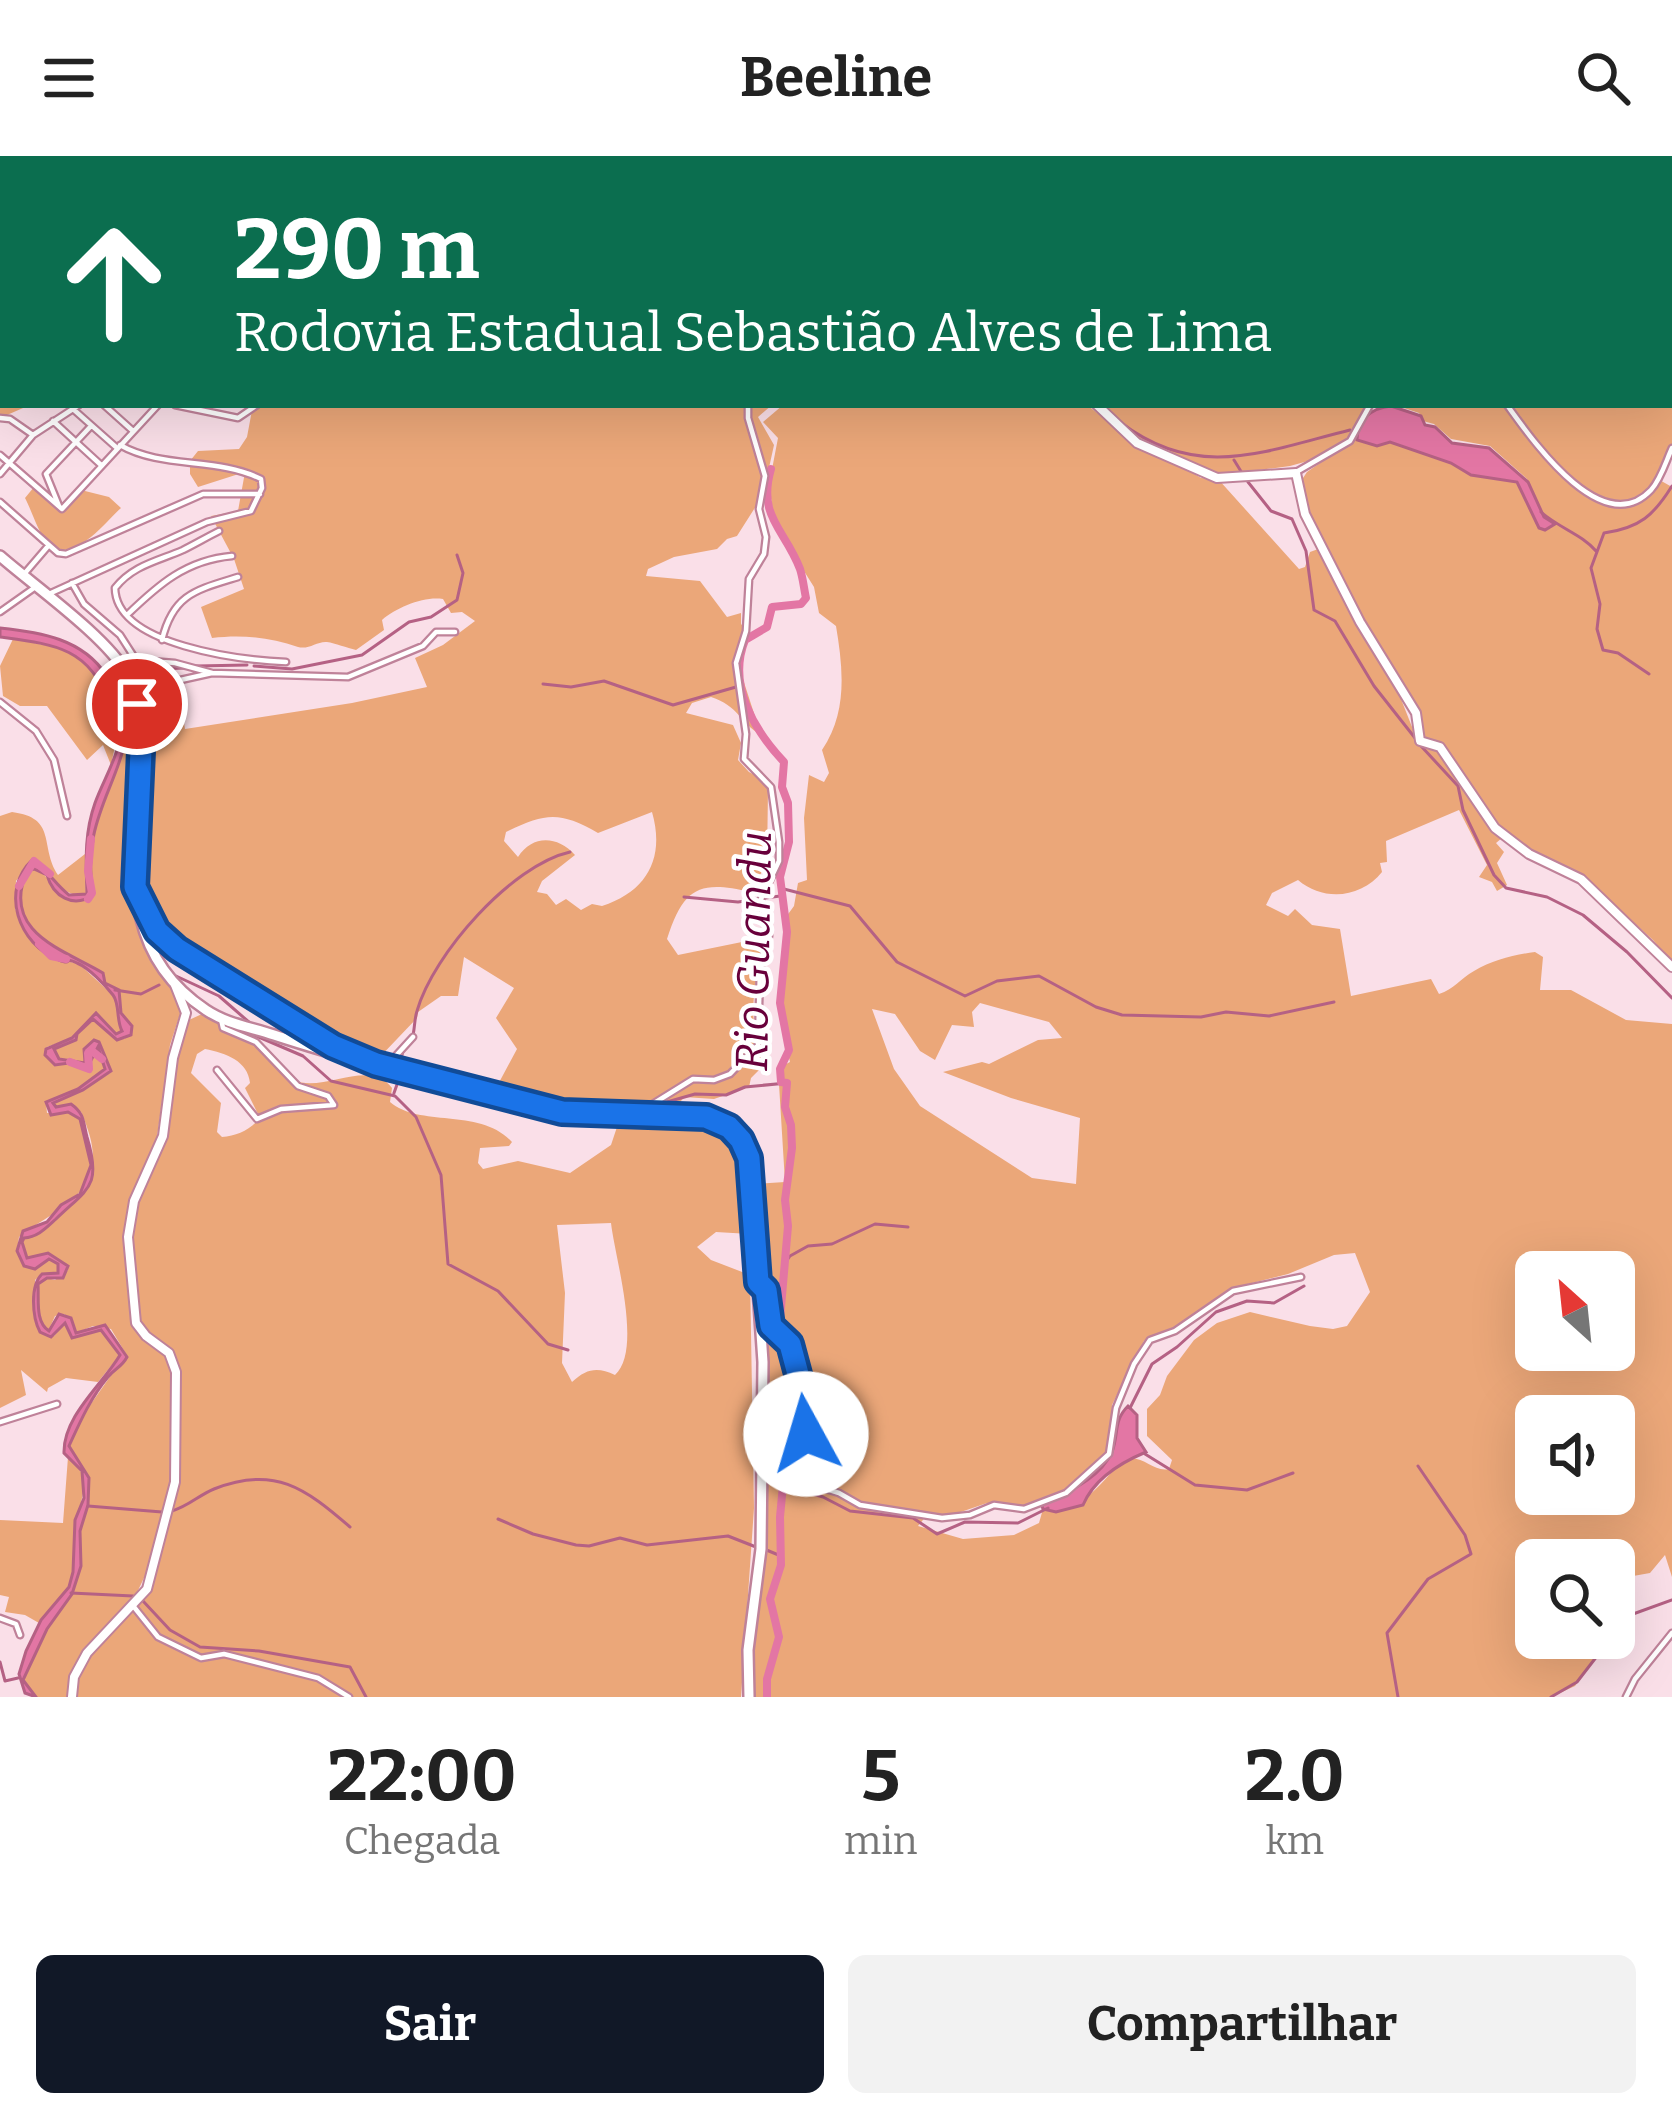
<!DOCTYPE html>
<html lang="pt">
<head>
<meta charset="utf-8">
<style>
  :root { --surface:#fff; --page:#f2f2f2; --text:#222; --muted:#767676; --accent:#111827 }
  body { margin:0; font-family:Bitter,serif; background:var(--page); color:var(--text); height:100vh; display:flex; flex-direction:column; font-size:45px; white-space:nowrap }
  * { box-sizing:border-box; margin:0 }
  p { font-size:39px; color:var(--muted) }
  .icon { flex:none; width:66px; height:66px; fill:none; stroke:currentColor; stroke-width:2; stroke-linecap:round; stroke-linejoin:round }
  .map { position:relative; height:1541px; overflow:hidden }
  .side { display:flex; flex-direction:column; background:var(--surface); flex:1 }
  .side>* { flex:none }
  .top-card { position:absolute; left:0px; top:0px; width:1674px; height:252px; box-shadow:0 12px 48px #0002; background:#0b6e4f; color:#fff; overflow:hidden }
  .needle { width:78px; rotate:333deg }
  .buttons { position:absolute; left:1515px; top:1095px; display:grid; gap:24px }
  .buttons a { display:grid; place-items:center; width:120px; height:120px; border-radius:18px; background:var(--surface); box-shadow:0 12px 48px #0002; font-size:60px }
  .pin { position:absolute; display:grid; place-items:center; width:102px; height:102px; color:#fff; margin:-51px; border:6px solid #fff; border-radius:50%; box-shadow:0 3px 12px #0007 }
  .me { position:absolute; width:132px; margin:-66px; rotate:354deg; stroke-linejoin:round; filter:drop-shadow(0 0 9px #0008) }
  .turn { display:flex; align-items:center; gap:42px; height:252px; padding:0 36px; font-size:54px }
  .turn .icon { width:156px; height:156px; stroke-width:2.5 }
  .turn b { display:block; font-size:84px; line-height:102px }
  .eta { display:flex; justify-content:space-evenly; align-items:center; height:204px; text-align:center }
  .eta b { font-size:72px; font-weight:700; line-height:84px }
  .primary-button { display:flex; gap:24px; margin-top:auto; padding:24px 36px }
  .primary-button a { flex:1; height:138px; border-radius:18px; background:var(--accent); color:#fff; font-size:48px; font-weight:700; line-height:138px; text-align:center }
  .primary-button a+a { background:var(--page); color:var(--text) }
  header { display:flex; justify-content:space-between; align-items:center; height:156px; padding:0 36px; background:var(--surface); font-size:54px; font-weight:700 }
  .map>svg:first-child { display:block }
  .green { fill:#eba779; fill-rule:evenodd }
  .water { fill:#e376a4; stroke:#b56184; stroke-width:3 }
  .lines { fill:none; stroke-linecap:round; stroke-linejoin:round }
  .stream { stroke:#b56184; stroke-width:3 }
  .river { stroke:#e376a4; stroke-width:8 }
  .street-casing { stroke:#bf8299; stroke-width:9 }
  .secondary-casing { stroke:#bf8299; stroke-width:12 }
  .primary-casing { stroke:#bf8299; stroke-width:14 }
  .street { stroke:#fff; stroke-width:4.5 }
  .secondary { stroke:#fff; stroke-width:8 }
  .primary { stroke:#fff; stroke-width:9 }
  .route-casing { stroke:#114b97; stroke-width:30 }
  .route { stroke:#1a73e8; stroke-width:21 }
  .labels { text-anchor:middle; stroke-width:9; stroke-linejoin:round; paint-order:stroke }
  .water-label { font-size:45px; font-style:italic; fill:#68003b; stroke:#fff }
</style>
</head>
<body>
<header><svg class="icon" aria-label="menu" viewBox="0 0 24 24"><path d="M4 6h16M4 12h16M4 18h16"/></svg>Beeline<svg class="icon" aria-label="search" viewBox="0 0 24 24"><circle cx="10" cy="10" r="6"/><path d="M15 15l6 6"/></svg></header>
<div class="map">
<svg width="1672" height="1541" viewBox="0 0 1672 1541">
  <rect width="100%" height="100%" fill="#fadfe8"/>
  <path class="green" d="M353 0H739V3H347Z
    M819 0H1672V291L1656 322 1672 331V807L1653 784 1578 716 1540 701 1504 678 1423 578 1310 364 1299 328 1307 316 1340 293V287L1308 305 1290 310 1214 320 1183 306 1168 294 1143 289 1097 249H1376L1356 269V281L1389 283 1516 323 1544 370 1553 364 1543 358 1527 323 1490 290 1451 283 1434 268 1423 265 1419 257 1395 249H1671V3Z
    M0 69 3 249H30L0 262Z
    M253 249H772L758 261 774 289 763 339 737 380 727 383 717 393 674 401 648 413 646 420 700 425 727 461 741 457V468L749 477 740 514 761 579C739 566 739 550 711 541L692 547 686 557 733 569 741 587 738 604 749 616 764 624 768 633 767 706 751 736C699 724 684 731 667 783L678 799 766 781C757 810 749 850 756 881 758 892 763 898 763 910L751 922 749 931 714 943 684 941 672 957C612 954 553 953 495 934L517 893 496 862 514 832 464 801 458 840H441L418 856 417 862 377 904 299 865 174 787C157 772 145 755 139 733L142 558 181 547 185 573 352 547 427 531 415 502 443 489 475 465 462 456 451 457 443 443C424 440 397 451 382 464L384 474 356 494C347 492 335 487 327 486 317 485 309 494 298 491 270 482 244 478 212 482L201 451 244 433 234 403 211 360 238 355 245 316 198 331 190 318V305L198 295 239 293 247 281ZM652 656C665 701 648 735 602 750L592 748 581 754 566 743 556 749 547 738 537 736 542 725 575 699C557 679 532 679 518 701L504 685 506 676C546 657 559 655 598 677Z
    M783 249H1087L1147 296 1160 297 1201 322 1218 323 1299 413 1305 411 1310 396 1321 392 1399 538 1414 576 1443 598 1502 682 1496 687 1504 696 1497 707 1507 729 1497 735 1492 726 1479 721 1487 709 1459 654 1386 685 1387 706 1380 707 1382 716C1361 742 1324 746 1298 724L1272 737 1266 749 1288 760 1295 753 1312 769 1340 773 1351 840 1431 823 1439 838C1454 833 1460 823 1474 815 1493 804 1513 799 1535 796L1543 801 1540 834H1571L1626 864 1672 868V1421L1665 1399 1650 1417 1622 1422 1614 1436V1404H1536V1482H1611L1575 1530 1551 1541H747L760 1353 755 1028 785 1026 778 912 790 906 782 872 786 761 794 750 798 727 807 724 804 662 809 619 824 626 829 617 822 594C848 556 843 512 836 470L819 457 814 431 775 369 769 329 778 282 763 266ZM980 847 1049 866 1062 882 1038 884 989 908 982 906 943 916 1011 942 1080 962 1076 1028 1032 1022 920 950 894 913 872 853 895 858 920 895 935 904 952 869 974 871 972 856ZM1355 1097 1370 1136 1347 1170 1333 1173 1310 1170 1250 1156 1217 1167 1194 1184 1167 1220 1160 1239 1147 1253V1280L1172 1304 1169 1313C1153 1317 1142 1296 1122 1304 1102 1327 1076 1362 1043 1353L1039 1367 1014 1379 963 1383 918 1370 927 1359 955 1358 987 1347 1016 1351 1041 1347 1072 1336 1110 1299 1112 1249 1144 1185 1173 1172 1232 1132 1288 1118 1334 1099ZM1536 1116H1614V1194H1536ZM1536 1260H1614V1338H1536Z
    M34 331 60 353 77 333 109 341 121 352C105 366 72 411 48 387 38 377 32 355 25 342Z
    M13 483C53 491 71 490 99 521 110 532 106 547 121 562L111 609 103 589 87 604 47 550H20L3 540 0 510Z
    M136 575C133 639 118 718 140 780 150 807 175 827 182 852L170 889 157 981 130 1044 124 1073 132 1166 162 1195 171 1212 174 1303 171 1333 152 1405 133 1445 83 1493 72 1515 68 1541H36L22 1525 47 1473 72 1438 81 1410 80 1375 88 1349 89 1322 69 1290 81 1262 126 1198 111 1173 93 1170 76 1177 72 1165 64 1158 55 1160 48 1176C35 1163 40 1145 38 1128L47 1122 55 1124 68 1114 48 1097 27 1102 22 1095 23 1082C41 1081 50 1068 62 1057 98 1025 100 999 81 956L56 951 53 946 78 937 110 917 102 891 94 884 84 893 86 908 59 903 54 893 76 884 77 878 93 863 113 881 125 883 119 834 105 827 103 817C64 794 0 777 27 715L37 713C57 725 59 759 93 739L89 694 102 643 124 595 128 576Z
    M12 656C58 662 39 690 58 719L85 698 86 739C59 742 53 717 32 704L16 725 15 753 39 792 62 805 78 807 115 841 122 875 116 878 97 857 72 882 47 891 45 899 55 909 67 907 85 912 98 891 105 913 78 933 46 946 47 957 68 956 80 963C81 978 92 994 91 1010 86 1048 43 1060 19 1081L17 1095 35 1113 49 1103 58 1108V1116L42 1118 35 1124 36 1169 54 1180 65 1167 72 1182 102 1174 120 1199 98 1226 66 1222 48 1232 47 1236 21 1214 26 1239 0 1252V660Z
    M202 858 256 876 252 884C264 896 279 917 294 924 322 938 370 901 392 932L390 946C420 972 480 951 512 986L509 990 480 992 478 1007 483 1013 518 1005 570 1017 611 989 618 968 642 969 647 960C665 961 687 959 705 963 757 977 750 1036 750 1078L716 1076 697 1091 711 1104 750 1119 754 1352 741 1541H72L79 1508 144 1435 175 1333 177 1249 171 1200 144 1174 136 1161 130 1060 157 998 177 885 189 864ZM205 893C226 897 248 905 250 927L245 932 260 962C250 974 237 980 222 981L217 976 221 947 191 917 197 898ZM611 1067C615 1102 643 1194 615 1219 598 1211 587 1212 572 1226L562 1207 565 1137 557 1069Z
    M68 1301 78 1308 85 1327 73 1387 76 1404 69 1431 39 1467 25 1459 5 1456 9 1441 0 1439V1364L63 1367Z"/>
  <path class="water" d="M1391 250 1421 260 1425 269 1435 271 1452 287 1489 292 1528 326 1544 361 1555 368 1545 374 1539 372 1517 326 1471 319 1451 307 1390 286 1377 290 1357 284C1357 264 1371 252 1391 250Z
    M0 472C40 476 83 483 106 519 115 534 118 546 129 561 123 630 80 659 93 739 73 753 53 740 47 719L34 713 27 715C0 777 65 794 103 817L105 827 119 834 121 857 132 870 131 879 117 884 93 863 77 878 76 884 54 893 59 903 85 907 84 893 94 884 99 886 111 915 83 934 53 947 56 951 71 948C85 958 83 966 87 981 102 1031 88 1032 56 1063 46 1072 38 1081 24 1082L22 1086 27 1102 48 1097 68 1110 63 1122H47L38 1128C39 1144 35 1166 49 1175L59 1158 71 1162 76 1177 105 1169 127 1201C122 1211 115 1212 108 1221 91 1241 80 1266 69 1290L89 1322 88 1349 80 1375 81 1410 72 1438 47 1473 23 1524 36 1541 25 1537 19 1518 26 1495 41 1464 69 1431 73 1416 75 1364 84 1342 82 1315 64 1297C63 1260 103 1228 120 1199L101 1174 72 1182 65 1167 51 1181 40 1176C32 1161 30 1129 42 1118L58 1117V1108L49 1103 35 1113 24 1110 17 1095 23 1075 47 1066 61 1049 80 1038 91 1009 80 963 68 956 51 959 46 946 78 933 105 913 98 891 87 912 69 907 55 909 45 899 46 893 72 882 96 857 116 878 122 875C116 864 120 848 113 839 105 829 89 812 77 807 62 800 74 810 59 804 18 789 0 734 32 704 50 716 54 727 69 739L87 738C86 706 84 678 95 647 104 622 122 595 121 568 121 556 111 557 108 546 90 491 52 488 0 481Z
    M1128 1250 1137 1259V1282L1146 1296C1122 1306 1094 1323 1083 1349L1056 1356 1043 1353 1041 1347C1066 1338 1100 1322 1112 1296 1119 1278 1113 1265 1128 1250Z"/>
  <g class="lines">
    <path class="stream" d="M338 0 340 3
      M1659 0 1660 3
      M1194 3 1196 0
      M1671 34 1672 35
      M1120 266C1198 326 1265 295 1350 274
      M1234 304 1242 317
      M1248 326 1271 355 1292 363 1306 395 1314 454 1335 465 1374 530 1415 582
      M1541 356C1559 372 1583 379 1596 395
      M196 510 247 509
      M254 510 292 513 362 499 409 466 431 461 457 444 463 417 457 399
      M1649 518 1618 497 1603 494 1597 473 1600 448 1591 412 1604 377C1640 372 1654 359 1672 330
      M134 520 159 513 184 512
      M543 528 571 531 604 525 673 549 736 531
      M1421 590 1458 630 1463 654 1494 719 1506 732 1547 741 1583 759 1627 796 1672 842
      M780 732 850 750 897 806 965 840 997 825 1039 820 1096 851 1122 859 1201 861 1226 856 1269 860 1334 846
      M684 741 738 746 780 740
      M176 820 219 840 250 867
      M115 834 141 838 159 829
      M254 879 303 900 331 925 395 940 416 961 441 1019 448 1108 498 1135 548 1188 568 1194
      M412 883C415 874 414 864 417 855 433 798 512 709 570 696
      M400 907 403 895
      M394 937 400 920
      M653 950 695 938 726 939 745 931 787 927
      M625 953 642 952
      M785 1107 790 1100 808 1090 832 1088 875 1068 908 1071
      M1130 1252 1152 1208 1177 1191 1216 1156 1247 1145 1274 1147 1304 1130
      M1145 1298 1195 1329 1247 1334 1293 1317
      M785 1330 823 1341 850 1355 913 1362 937 1378 965 1366 1018 1367 1048 1352
      M88 1350 162 1356
      M172 1355C189 1350 199 1339 214 1333 274 1309 305 1332 350 1371
      M498 1363 533 1378 576 1389 589 1390 620 1382 647 1389 728 1380 756 1391
      M764 1393 781 1400
      M71 1437 133 1440
      M143 1445 170 1474 200 1491 259 1495 350 1511 366 1541
      M1614 1475 1622 1462 1672 1444
      M0 1506 5 1525 18 1522
      M1398 1541 1387 1477 1428 1423 1471 1398 1465 1379 1418 1310
      M1551 1541 1577 1526 1611 1482"/>
    <path class="river" d="M166 3 167 0
      M0 42 3 41
      M19 730 34 705 50 718
      M88 743 92 737 88 715 91 683
      M39 788 51 800 66 803
      M70 906 89 913 88 897 92 895 102 903
      M767 1541V1523L779 1481 770 1443 781 1409 780 1361 788 1275 779 1250 793 1223 778 1186 788 1070 785 1044 792 992 791 969 785 951 787 927 781 926 780 913 789 894 780 847 787 776 780 721 789 686 788 647 782 631 784 606C754 574 727 529 745 484L767 471 772 451 801 448 806 442C804 433 803 422 800 413 785 373 757 361 771 313"/>
    <g class="street-casing">
      <path id="street" d="M68 0 70 3
        M100 0 102 3
        M132 0 134 3
        M113 3 119 0
        M212 3 225 0
        M0 70 3 71
        M104 249 133 275
        M175 249 238 262 257 249
        M1507 249C1531 282 1602 386 1651 334 1661 323 1666 305 1672 292
        M73 253 117 292
        M0 262 10 263 33 279
        M53 265 101 309
        M0 299 62 353 158 249
        M1298 315 1350 285 1370 249
        M0 318 33 279 79 249
        M0 346 58 397 66 398 203 338H260
        M59 350 46 318 91 270
        M219 375C207 381 195 388 183 394 158 405 133 409 115 432 116 490 242 504 286 506
        M25 417 49 389
        M72 427 84 448 120 479 136 504 175 507 212 517
        M51 437 207 366 251 355 262 332 261 323C217 301 162 313 120 289
        M0 456 34 432
        M127 459C158 429 186 404 232 400
        M162 484C173 438 196 434 238 421
        M136 540 167 527 212 517 348 521 423 490 436 476H455
        M0 546 36 575 54 604 67 660
        M391 912 392 904 413 881
        M217 914 257 963 281 953 334 949 328 940 298 930 256 886 223 872 221 863
        M643 954 693 923 714 924 730 918 758 889 760 813 769 780 761 743 779 705V686L771 631 744 603 746 578 736 507 746 475 749 423 764 398 766 381 759 353 765 320 748 262V249
        M758 1126 766 1134 771 1170 791 1188 804 1235 810 1328 839 1337 860 1349 942 1362 970 1359 994 1349 1024 1353 1066 1337 1109 1298 1116 1252 1134 1208 1150 1184 1175 1175 1233 1135 1301 1121
        M0 1266 57 1248
        M134 1451 158 1481 201 1502 224 1498 318 1522 349 1541
        M0 1462 16 1468 20 1479
        M1626 1541 1635 1523 1672 1477"/>
    </g>
    <g class="secondary-casing">
      <path id="secondary" d="M764 0V3
        M32 3 38 0
        M0 19 3 17
        M1097 249 1137 287 1217 322 1296 317 1305 358 1360 466 1416 557 1420 585 1440 591 1495 672 1529 698 1581 723 1672 811
        M72 1541 74 1521 87 1497 147 1433 175 1326 176 1216 169 1197 146 1180 136 1167 128 1081 134 1045 163 980 173 902 186 857 175 829"/>
    </g>
    <g class="primary-casing">
      <path id="primary" d="M0 400C33 429 107 481 127 518 141 544 141 577 140 606 137 701 114 793 206 854 227 868 250 871 274 879 357 906 443 928 528 949L562 955 706 961 729 971 741 984 749 1002 763 1206 761 1393 748 1494 749 1541
        M142 747 157 775 177 793 343 895"/>
    </g>
    <use href="#street" class="street"/>
    <use href="#secondary" class="secondary"/>
    <use href="#primary" class="primary"/>
  </g>
  <g class="lines">
    <g class="route-casing">
      <path id="route" d="M137 548 141 595 135 731 157 775 177 793 333 890 376 908 562 956 706 961 729 971 741 984 749 1002 758 1126 766 1134 771 1170 790 1188 806 1248V1278"/>
    </g>
    <use href="#route" class="route"/>
  </g>
  <g class="labels">
    <g class="water-label">
      <text transform="translate(753 795) rotate(-89)" y="16">Rio Guandu</text>
    </g>
  </g>
</svg>
<div class="buttons">
<a><svg class="needle" viewBox="-14 -14 28 28"><path d="M0-13l5 13h-10z" fill="#e53935"/><path d="M0 13l5-13h-10z" fill="#767676"/></svg></a>
<a><svg class="icon" aria-label="sound" viewBox="0 0 24 24"><path d="M4 9h4l5-4v14l-5-4H4zM17 9q2 3 0 6"/></svg></a>
<a><svg class="icon" aria-label="search" viewBox="0 0 24 24"><circle cx="10" cy="10" r="6"/><path d="M15 15l6 6"/></svg></a>
</div>
<div class="pin" style="left:137px;top:548px;background:#d93025"><svg class="icon" aria-label="arrive" viewBox="0 0 24 24"><path d="M6 21V4h12l-3 4 3 4H6"/></svg></div>
<svg class="me" style="left:806px;top:1278px" viewBox="-20 -20 40 40"><circle r="19" fill="#fff"/><path d="M0-13L10 11 0 6-10 11z" fill="#1a73e8"/></svg>
<div class="top-card">
<div class="turn"><svg class="icon" aria-label="ahead" viewBox="0 0 24 24"><path d="M12 20V5M6 11l6-6 6 6"/></svg><div><b>290 m</b>Rodovia Estadual Sebastião Alves de Lima</div></div>
</div>
</div>
<section class="side">
<div class="eta">
<div><b>22:00</b><p>Chegada</p></div>
<div><b>5</b><p>min</p></div>
<div><b>2.0</b><p>km</p></div>
</div>
<div class="primary-button"><a>Sair</a><a>Compartilhar</a></div>
</section>
</body>
</html>
